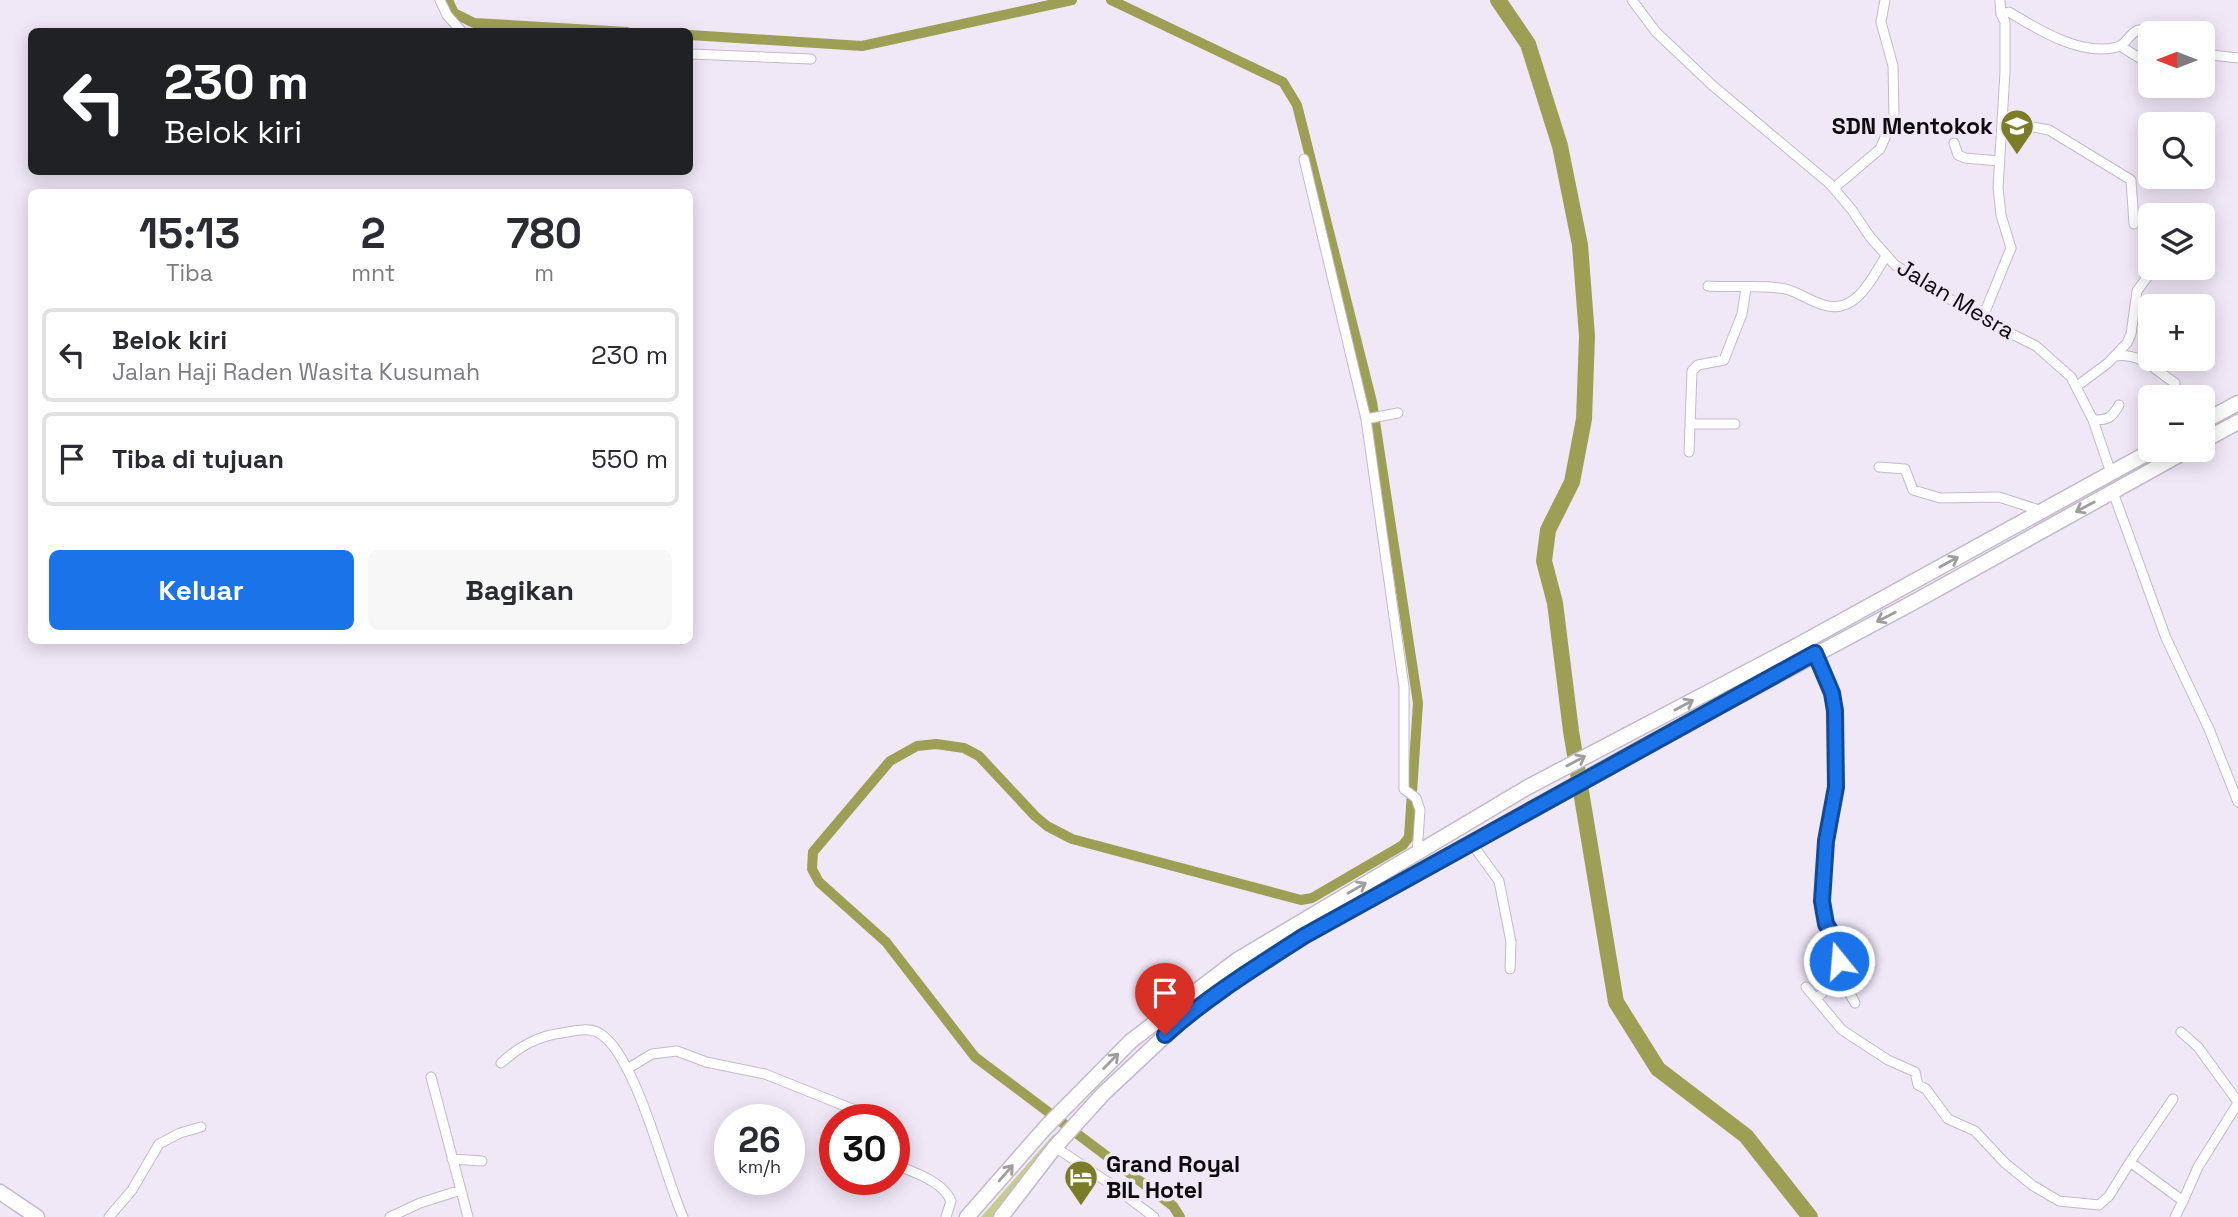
<!DOCTYPE html>
<html lang="id">
<head>
<meta charset="utf-8">
<style>
  :root { --surface:#fff; --page:#f7f7f7; --text:#2b2b33; --muted:#7c7c81; --line:#e1e1e2; --accent:#1a73e8 }
  body { margin:0; font-family:"Space Grotesk",sans-serif; background:var(--page); color:var(--text); height:100vh; display:flex; flex-direction:column; font-size:26px; white-space:nowrap }
  * { box-sizing:border-box; margin:0 }
  p { font-size:23px; color:var(--muted) }
  .icon { flex:none; width:38px; height:38px; fill:none; stroke:currentColor; stroke-width:2; stroke-linecap:round; stroke-linejoin:round }
  .map { position:relative; flex:1; overflow:hidden }
  .panel { position:absolute; left:28px; top:189px; width:665px; height:455px; display:flex; flex-direction:column; background:var(--surface); border-radius:10px; box-shadow:0 4px 18px #0003 }
  .panel>* { flex:none }
  .top-card { position:absolute; left:28px; top:28px; width:665px; height:147px; border-radius:10px; box-shadow:0 4px 18px #0003; background:#202124; color:#fff; overflow:hidden }
  .needle { width:46px; rotate:270deg }
  .tools { position:absolute; left:2138px; top:21px; display:grid; gap:14px }
  .tools a { display:grid; place-items:center; width:77px; height:77px; border-radius:10px; background:var(--surface); box-shadow:0 4px 18px #0003; font-size:35px }
  .speed { position:absolute; left:714px; top:1104px; display:flex; gap:14px; font-size:35px; font-weight:700; text-align:center }
  .speed>* { display:grid; place-content:center; width:91px; height:91px; border-radius:50%; background:var(--surface); box-shadow:0 4px 18px #0003; line-height:1 }
  .speed small { font-size:18px; font-weight:400 }
  .speed .limit { border:10px solid #d22; background:#fff; color:#111 }
  .pin { position:absolute; display:grid; place-items:center; width:60px; height:60px; color:#fff; margin:-72px -30px; border-radius:50% 50% 50% 0; rotate:-45deg; box-shadow:0 0 7px #0007 }
  .pin .icon { rotate:45deg }
  .me { position:absolute; width:77px; margin:-38px; rotate:343deg; stroke-linejoin:round; filter:drop-shadow(0 0 5px #0008) }
  .turn { display:flex; align-items:center; gap:24px; height:147px; padding:0 21px; font-size:32px }
  .turn .icon { width:91px; height:91px; stroke-width:2.5 }
  .turn b { display:block; font-size:49px; line-height:60px }
  .eta { display:flex; justify-content:space-evenly; align-items:center; height:119px; text-align:center }
  .eta b { font-size:42px; font-weight:600; line-height:49px }
  .primary-button { display:flex; gap:14px; margin-top:auto; padding:14px 21px }
  .primary-button a { flex:1; height:80px; border-radius:10px; background:var(--accent); color:#fff; font-size:28px; font-weight:600; line-height:80px; text-align:center }
  .primary-button a+a { background:var(--page); color:var(--text) }
  ul { padding:0; list-style:none }
  li { display:flex; align-items:center; gap:21px; height:94px; margin:0 14px 10px; padding:0 7px; border:4px solid var(--line); border-radius:10px }
  li div { flex:1 }
  li b { display:block; font-size:26px }
  li em { font-style:normal }
  .map>svg:first-child { display:block }
  .green { fill:#c8cc91 }
  .lines { fill:none; stroke-linecap:round; stroke-linejoin:round }
  .canal { stroke:#9da054; stroke-width:10 }
  .river { stroke:#9da054; stroke-width:16 }
  .minor-casing { stroke:#c3bac9; stroke-width:11 }
  .trunk-casing { stroke:#c3bac9; stroke-width:17 }
  .minor { stroke:#fff; stroke-width:9 }
  .trunk { stroke:#fff; stroke-width:14 }
  .oneway { stroke:#9f9d9f }
  .route-casing { stroke:#114b97; stroke-width:18 }
  .route { stroke:#1a73e8; stroke-width:12 }
  .labels { text-anchor:middle; stroke-width:7; stroke-linejoin:round; paint-order:stroke }
  .poi-label { font-size:23px; font-weight:bold; fill:#0e0b10; stroke:#f0e7f7; text-anchor:end }
  .street-label { font-size:23px; fill:#0e0b10; stroke:#f0e7f7 }
</style>
</head>
<body>
<div class="map">
<svg width="2238" height="1217" viewBox="0 0 2238 1217">
  <rect width="100%" height="100%" fill="#f0e7f7"/>
  <path class="green" d="M1054 1134 1058 1137 998 1217H981Z"/>
  <g class="lines">
    <path class="canal" d="M448 0 454 13 474 23 627 32
      M1111 0 1283 82 1297 105 1372 402 1418 703 1409 837 1403 845 1312 898 1301 900 1072 839 1047 826 1035 816 979 756 964 748 936 744 917 746 890 761 813 852 812 869 819 882 886 942 975 1057 1173 1206 1180 1217
      M690 35 862 46 1072 0"/>
    <path class="river" d="M1498 0 1528 44 1560 146 1580 245 1587 336 1584 419 1572 482 1548 530 1544 561 1555 603 1571 731 1616 1002 1658 1069 1746 1136 1810 1217"/>
    <g class="minor-casing">
      <path id="minor" d="M440 0 447 15 462 32
        M1632 0 1656 32 1712 85 1830 184 1852 210 1870 237 1895 265 1982 319 2036 346 2071 377 2093 420 2111 473
        M2001 14 2009 12C2037 29 2082 57 2117 47 2126 45 2129 34 2138 30L2163 33
        M2120 46 2151 65
        M690 54 811 59
        M2203 54 2238 58
        M2002 121 2049 130 2131 180 2134 224
        M1954 143 1958 155 1965 158 1999 161
        M1304 159 1366 419 1404 687V789L1416 798 1420 810 1417 854
        M1834 188 1880 149 1894 117 1893 66 1881 22 1885 0
        M1708 286C1730 288 1770 284 1789 290 1801 294 1812 302 1824 305 1856 315 1872 278 1886 256
        M1982 319 2011 248 2001 215 1998 188 2005 72V22L2001 14 2000 0
        M2115 356C2140 352 2155 370 2175 383
        M2077 386 2108 363 2127 343 2131 334 2137 291 2154 268
        M1366 419 1398 413
        M2093 420C2108 420 2112 418 2119 405
        M1690 424H1735
        M1689 452 1692 371 1698 365 1724 360 1742 314 1746 288
        M1879 467 1905 469 1913 490 1940 498 1999 497 2042 511
        M2113 492 2166 638 2209 729 2238 802
        M1815 653 1832 693 1835 711 1836 787 1826 841 1822 901 1826 924 1835 938 1839 961V974L1834 982 1816 999
        M1472 844 1499 881 1511 942 1510 969
        M1839 974 1855 1003
        M1806 987 1842 1030 1888 1060 1915 1072 1918 1085 1926 1089 1948 1119 1975 1131 2005 1163 2032 1185 2059 1201 2099 1205 2109 1196 2130 1162 2183 1201 2175 1217
        M2181 1032 2198 1047 2238 1102
        M501 1063C519 1047 537 1036 562 1033 573 1031 589 1027 599 1033 636 1054 664 1175 683 1217
        M627 1069 652 1054 677 1051 706 1062 765 1074 880 1120
        M431 1077 468 1217
        M1055 1147 1106 1181 1154 1217
        M452 1159 482 1161
        M2130 1162 2173 1099
        M894 1164C913 1172 943 1181 951 1201L946 1217
        M2183 1201 2198 1167 2238 1103
        M109 1217 132 1190 159 1144 180 1133 201 1127
        M390 1217 420 1203 461 1190"/>
    </g>
    <g class="trunk-casing">
      <path id="trunk" d="M2203 422 2238 403
        M2203 441 2238 422
        M0 1192 37 1217
        M967 1217 1045 1128 1131 1041 1237 960 1528 787 1800 644 2153 450
        M1001 1217 1055 1147 1103 1094 1183 1019 1246 972 1304 936 1632 753 1914 602 2188 450"/>
    </g>
    <use href="#minor" class="minor"/>
    <use href="#trunk" class="trunk"/>
  </g>
  <defs><path id="oneway-shaft" d="M-6 0H5M1.5-3L5.5 0L1.5 3" fill="none" stroke-width="1.6" stroke-linecap="round" stroke-linejoin="round" transform="scale(1.75)"/></defs>
  <g class="oneway">
    <use href="#oneway-shaft" transform="translate(2085 507) rotate(152)"/>
    <use href="#oneway-shaft" transform="translate(1949 562) rotate(-29)"/>
    <use href="#oneway-shaft" transform="translate(1886 617) rotate(153)"/>
    <use href="#oneway-shaft" transform="translate(1684 705) rotate(-28)"/>
    <use href="#oneway-shaft" transform="translate(1576 761) rotate(-28)"/>
    <use href="#oneway-shaft" transform="translate(1357 888) rotate(-30)"/>
    <use href="#oneway-shaft" transform="translate(1111 1061) rotate(-45)"/>
    <use href="#oneway-shaft" transform="translate(1006 1173) rotate(-49)"/>
  </g>
  <g class="lines">
    <g class="route-casing">
      <path id="route" d="M1165 1035C1207 997 1256 967 1304 936L1815 653 1832 693 1835 711 1836 787 1826 841 1822 901 1826 924 1835 939 1839 961"/>
    </g>
    <use href="#route" class="route"/>
  </g>
  <defs>
    <g id="school-pin" transform="scale(1.75)"><path d="M0 17L-7.5 6A9.5 9.5 0 1 1 7.5 6Z" fill="#7b7d26" stroke="#f0e7f7"/><path d="M0-5L7-2L0 1L-7-2ZM-4 1L0 2.5L4 1V4Q0 6-4 4Z" fill="#fff"/></g>
    <g id="hotel-pin" transform="scale(1.75)"><path d="M0 17L-7.5 6A9.5 9.5 0 1 1 7.5 6Z" fill="#7b7d26" stroke="#f0e7f7"/><path d="M-6-4.5h1.5V1H6V5H4.5V3h-9V5H-6ZM-4 0a1.8 1.8 0 1 1 3.6 0ZM.5 0V-2.5h3Q6-2.5 6 0Z" fill="#fff"/></g>
  </defs>
  <g fill-rule="evenodd">
    <use href="#school-pin" x="2017" y="126"/>
    <use href="#hotel-pin" x="1081" y="1177"/>
  </g>
  <g class="labels">
    <g class="poi-label">
      <text x="1993" y="134">SDN Mentokok</text>
      <text x="1106" y="1172" text-anchor="start">Grand Royal<tspan x="1106" dy="26">BIL Hotel</tspan></text>
    </g>
    <g class="street-label">
      <text transform="translate(1956 299) rotate(31)" y="8">Jalan Mesra</text>
    </g>
  </g>
</svg>
<div class="tools">
<a><svg class="needle" viewBox="-14 -14 28 28"><path d="M0-13l5 13h-10z" fill="#e53935"/><path d="M0 13l5-13h-10z" fill="#7c7c81"/></svg></a>
<a><svg class="icon" aria-label="search" viewBox="0 0 24 24"><circle cx="10" cy="10" r="6"/><path d="M15 15l6 6"/></svg></a>
<a><svg class="icon" aria-label="layers" viewBox="0 0 24 24"><path d="M12 4l9 5-9 5-9-5zM3 14l9 5 9-5"/></svg></a>
<a>+</a>
<a>−</a>
</div>
<div class="speed"><div>26<small>km/h</small></div><div class="limit">30</div></div>
<div class="pin" style="left:1165px;top:1035px;background:#d93025"><svg class="icon" aria-label="arrive" viewBox="0 0 24 24"><path d="M6 21V4h12l-3 4 3 4H6"/></svg></div>
<svg class="me" style="left:1839px;top:961px" viewBox="-20 -20 40 40"><circle r="17" fill="#1a73e8" stroke="#fff" stroke-width="3"/><path d="M0-11L8 9 0 5-8 9z" fill="#fff"/></svg>
<div class="top-card">
<div class="turn"><svg class="icon" aria-label="left" viewBox="0 0 24 24"><path d="M17 20v-9H6M10 6l-5 5 5 5"/></svg><div><b>230 m</b>Belok kiri</div></div>
</div>
<section class="panel">
<div class="eta">
<div><b>15:13</b><p>Tiba</p></div>
<div><b>2</b><p>mnt</p></div>
<div><b>780</b><p>m</p></div>
</div>
<ul>
<li><svg class="icon" aria-label="left" viewBox="0 0 24 24"><path d="M17 20v-9H6M10 6l-5 5 5 5"/></svg><div><b>Belok kiri</b><p>Jalan Haji Raden Wasita Kusumah</p></div><em>230 m</em></li>
<li><svg class="icon" aria-label="arrive" viewBox="0 0 24 24"><path d="M6 21V4h12l-3 4 3 4H6"/></svg><div><b>Tiba di tujuan</b></div><em>550 m</em></li>
</ul>
<div class="primary-button"><a>Keluar</a><a>Bagikan</a></div>
</section>
</div>
</body>
</html>
